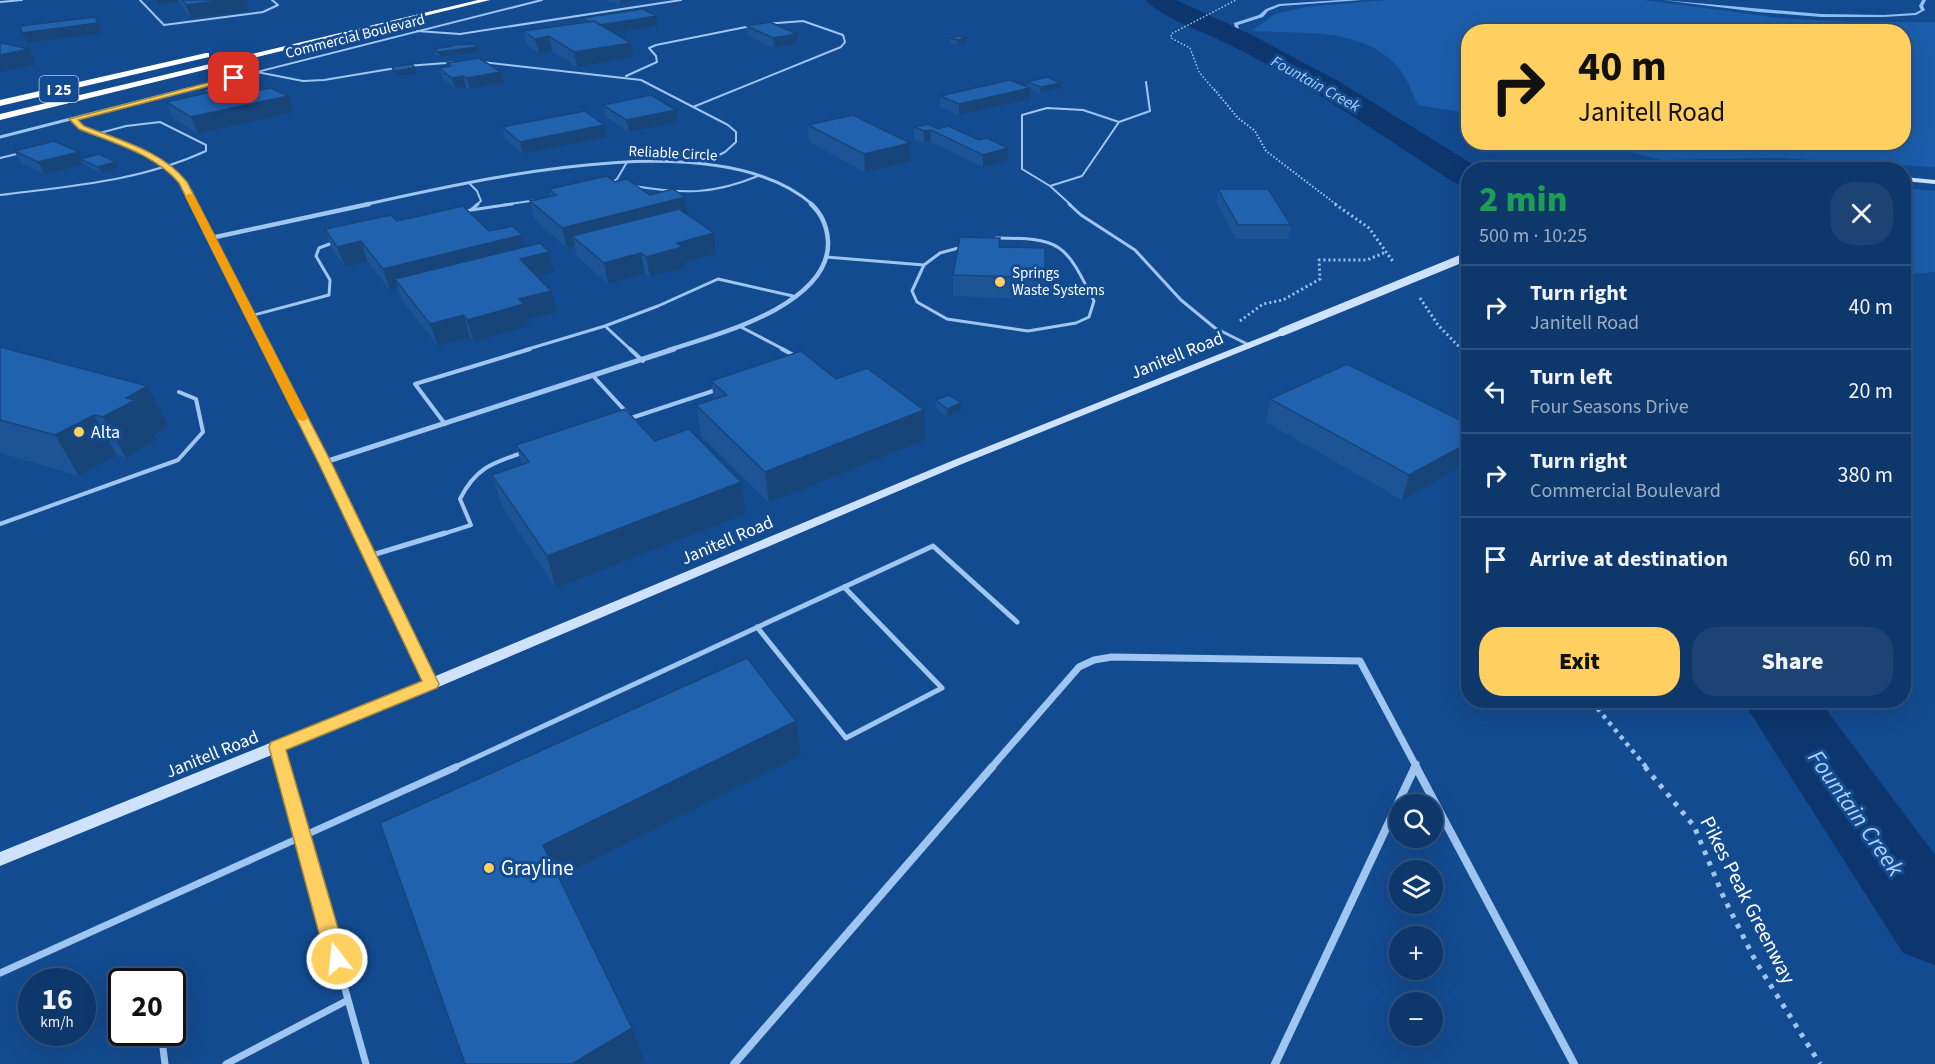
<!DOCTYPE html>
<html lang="en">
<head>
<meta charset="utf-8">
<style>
  :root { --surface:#0e386c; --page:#1c4374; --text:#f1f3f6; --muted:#9bacc2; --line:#2e527f; --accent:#ffcf5f }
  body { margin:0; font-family:"Source Sans 3",sans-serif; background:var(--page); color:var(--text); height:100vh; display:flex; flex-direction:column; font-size:22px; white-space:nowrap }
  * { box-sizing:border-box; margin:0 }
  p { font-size:20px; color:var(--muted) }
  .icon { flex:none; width:33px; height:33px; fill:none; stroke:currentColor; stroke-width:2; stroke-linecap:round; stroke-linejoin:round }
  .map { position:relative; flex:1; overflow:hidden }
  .panel { position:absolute; left:1461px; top:162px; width:450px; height:546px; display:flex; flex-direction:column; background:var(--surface); border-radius:24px; box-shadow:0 6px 24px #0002,0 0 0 2px var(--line) }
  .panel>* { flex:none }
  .hud { position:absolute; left:1461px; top:24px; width:450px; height:126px; border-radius:24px; box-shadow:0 6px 24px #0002,0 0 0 2px var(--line); background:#ffcf5f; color:#111; overflow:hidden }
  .tools { position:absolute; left:1389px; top:794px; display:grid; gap:12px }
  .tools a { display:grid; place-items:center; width:54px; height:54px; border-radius:50%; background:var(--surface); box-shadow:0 6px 24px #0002,0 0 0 2px var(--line); font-size:30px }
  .speed { position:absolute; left:18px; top:968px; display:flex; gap:12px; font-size:30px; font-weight:700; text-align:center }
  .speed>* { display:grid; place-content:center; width:78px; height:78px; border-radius:50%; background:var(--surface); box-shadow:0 6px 24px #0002,0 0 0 2px var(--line); line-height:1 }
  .speed small { font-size:15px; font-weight:400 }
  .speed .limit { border:3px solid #111; border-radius:9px; background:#fff; color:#111 }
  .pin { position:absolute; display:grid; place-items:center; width:51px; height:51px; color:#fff; margin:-26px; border-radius:12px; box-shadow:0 3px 9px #0006 }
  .me { position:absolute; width:66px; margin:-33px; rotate:344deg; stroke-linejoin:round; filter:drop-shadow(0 0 4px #0008) }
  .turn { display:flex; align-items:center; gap:21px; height:126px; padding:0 18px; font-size:27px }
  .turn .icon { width:78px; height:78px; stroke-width:2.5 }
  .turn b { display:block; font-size:42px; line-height:51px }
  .round { display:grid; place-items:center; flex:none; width:63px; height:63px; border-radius:24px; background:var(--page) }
  .overview { display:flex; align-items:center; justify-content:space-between; height:102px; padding:0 18px }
  h1 { font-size:36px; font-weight:800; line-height:45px; color:#1e9e55 }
  .cta { display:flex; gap:12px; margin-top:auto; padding:12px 18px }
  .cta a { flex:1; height:69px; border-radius:24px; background:var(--accent); color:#111; font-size:24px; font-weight:800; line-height:69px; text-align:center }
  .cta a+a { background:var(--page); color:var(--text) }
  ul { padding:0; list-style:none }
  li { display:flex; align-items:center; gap:18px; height:84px; padding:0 18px; border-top:2px solid var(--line) }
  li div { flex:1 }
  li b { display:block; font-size:22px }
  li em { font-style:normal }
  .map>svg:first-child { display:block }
  .green { fill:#1b5daa }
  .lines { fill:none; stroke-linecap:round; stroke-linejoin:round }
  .stream { fill:#91c0f5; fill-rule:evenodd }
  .river { fill:#0c366d; fill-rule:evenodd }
  .path-far4 { stroke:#9fc5f1; stroke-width:1.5; stroke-dasharray:1.5 2; stroke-linecap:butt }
  .path-far3 { stroke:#9fc5f1; stroke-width:2; stroke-dasharray:1.5 2; stroke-linecap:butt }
  .path-far2 { stroke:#9fc5f1; stroke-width:3; stroke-dasharray:2 3; stroke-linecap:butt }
  .path-far1 { stroke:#9fc5f1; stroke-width:4.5; stroke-dasharray:4 5; stroke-linecap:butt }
  .path { stroke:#9fc5f1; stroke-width:5; stroke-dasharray:4.5 7; stroke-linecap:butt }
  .lane-far4 { stroke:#9fc5f1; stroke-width:2 }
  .lane-far3 { stroke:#9fc5f1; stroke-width:3 }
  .lane-far2 { stroke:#9fc5f1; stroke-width:4 }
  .lane-far1 { stroke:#9fc5f1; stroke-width:5 }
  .lane { stroke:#9fc5f1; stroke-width:7 }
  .street-far5 { stroke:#9fc5f1; stroke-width:2 }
  .street-far4 { stroke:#9fc5f1; stroke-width:3 }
  .street-far3 { stroke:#9fc5f1; stroke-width:4.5 }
  .street-far2 { stroke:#9fc5f1; stroke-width:5 }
  .street-far1 { stroke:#9fc5f1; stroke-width:7 }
  .street { stroke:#9fc5f1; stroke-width:8 }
  .secondary { fill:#cee2fc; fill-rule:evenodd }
  .highway { fill:#fff; fill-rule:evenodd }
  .secondary-bridge { stroke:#cee2fc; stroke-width:8 }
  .wall { fill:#1c5496 }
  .shaded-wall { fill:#17457a }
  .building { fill:#2162af; stroke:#17457a; stroke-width:1.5 }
  .route { fill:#ffcf5f; stroke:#a6873e; stroke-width:1.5 }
  .slow { fill:#f59e0b }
  .poi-dot { fill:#ffcf5f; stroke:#134b90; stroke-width:2 }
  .labels { text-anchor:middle; stroke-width:6; stroke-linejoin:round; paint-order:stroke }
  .far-street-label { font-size:15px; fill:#fff; stroke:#134b90 }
  .far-poi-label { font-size:15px; fill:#fff; stroke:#134b90; text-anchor:start }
  .far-water-label { font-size:16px; font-style:italic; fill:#abcff8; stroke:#134b90 }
  .shield { fill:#134b90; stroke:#b8c9de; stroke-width:1.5 }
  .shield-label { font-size:16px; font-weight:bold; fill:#fff }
  .street-label { font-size:18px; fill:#fff; stroke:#134b90 }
  .poi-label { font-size:18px; fill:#fff; stroke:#134b90; text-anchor:start }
  .near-poi-label { font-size:21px; fill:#fff; stroke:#134b90; text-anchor:start }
  .near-street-label { font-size:21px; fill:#fff; stroke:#134b90 }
  .near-water-label { font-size:24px; font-style:italic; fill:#abcff8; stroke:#134b90 }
</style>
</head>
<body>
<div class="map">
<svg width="1935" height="1064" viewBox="0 0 1935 1064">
  <rect width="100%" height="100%" fill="#134b90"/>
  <path class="green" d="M1387 0H1643L1780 18 1848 22H1935V167L1780 158 1661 160 1596 143 1904 142V32H1468V113L1418 105C1413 94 1408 81 1401 71 1367 26 1302 34 1252 31L1275 14 1306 7Z
    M1904 188 1935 191V272L1904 275Z"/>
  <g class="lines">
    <path class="stream" d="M1340 0H1362L1280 6 1268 11 1263 17 1238 25 1241 39 1239 40 1237 39 1234 23 1259 15 1266 9 1279 4Z
      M1662 0 1821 14 1884 15 1915 13 1921 10 1919 6 1922 0H1926L1923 6 1925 10 1916 15 1884 17H1821L1758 12Z"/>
    <path class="river" d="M1146 0H1176L1248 33 1340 82 1482 170H1468V186L1455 183C1376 132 1299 77 1213 37 1196 29 1157 15 1146 0Z
      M1742 700H1819L1935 855V965L1903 953Z"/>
    <path class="path-far4" d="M1215 91 1199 72 1190 48 1171 38V34L1236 0"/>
    <path class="path-far3" d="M1214 89 1238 118 1255 131 1266 151 1337 205"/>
    <path class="path-far2" d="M1335 204 1369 228 1394 263
      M1420 298 1438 325 1468 356
      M1240 321 1263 304 1283 300 1320 279 1319 260H1367L1386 252"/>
    <path class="path-far1" d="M1594 700 1597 708 1647 768"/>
    <path class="path" d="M1645 767 1694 826 1724 898 1756 962 1820 1064"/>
    <path class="lane-far4" d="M140 0 164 25 263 12 278 5 272 0
      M417 31 460 34 681 0
      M482 62 641 80 728 125 736 132V142L725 152 701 164
      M407 66 459 62
      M257 72 303 81 324 80 396 68
      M626 76 657 62 656 56 649 48 656 45 751 26
      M693 107 841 47 845 42 843 35 803 21 765 24
      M1047 108 1083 110 1119 122 1082 176 1050 186 1022 169V115Z
      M1119 122 1150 111 1146 82
      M0 158 21 153
      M469 183 477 191 481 201 476 205
      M609 184 617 179 627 162
      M634 186C682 194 712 195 758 176
      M1050 186 1071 205
      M0 195C70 186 141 181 206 151V145L160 122 126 126 96 134
      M502 205 537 200"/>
    <path class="lane-far3" d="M1069 204 1081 215 1135 250 1181 300 1215 328 1249 345
      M471 210 512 204
      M463 212 471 210 478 204
      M826 257 924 265 912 291 917 302 947 319 1028 331 1076 323 1089 317 1094 301C1065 244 1063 238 996 238
      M924 265 940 253 962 247
      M250 316 329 295 330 280 316 256 319 248 335 242
      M605 326 658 306 718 279 793 296
      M741 327 785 350
      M525 350 605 326 631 350"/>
    <path class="lane-far2" d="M630 349 643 361
      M782 349 797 357
      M594 377 628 414
      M631 418 716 390
      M445 424 415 384 530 349
      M0 524 178 460 203 432 196 399 179 392
      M440 535 471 525 460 499C475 469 491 463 522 453"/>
    <path class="lane-far1" d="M369 556 445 533
      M757 627 846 738 942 688 844 587
      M278 749 283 768
      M453 768 933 546 1017 622"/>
    <path class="lane" d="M283 767 366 1064
      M0 973 456 767
      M154 973 155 981
      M161 1032 165 1064
      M226 1064 348 1000"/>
    <path class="street-far5" d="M0 2 22 0
      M182 91 542 0"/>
    <path class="street-far4" d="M73 119C83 129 96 133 109 139 152 155 173 163 195 205
      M0 137 188 89
      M362 205C476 181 717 120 813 205"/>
    <path class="street-far3" d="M194 204 268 350
      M211 238 369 204
      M669 350C716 335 831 305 828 241 827 226 822 214 811 204"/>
    <path class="street-far2" d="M268 349 360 535
      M325 462 674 349"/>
    <path class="street-far1" d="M359 533 431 684
      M991 768 1079 667 1094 660 1112 657 1360 661 1417 768
      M1414 768 1416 764"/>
    <path class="street" d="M1416 767 1574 1064
      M734 1064 992 767
      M1275 1064 1415 767"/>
    <path class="secondary" d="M1904 177 1935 180V184L1904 181Z
      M1282 329 1285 330V334L962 464 436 688 0 866V852L426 680 954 460Z"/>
    <path class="highway" d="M478 0H490L0 120V114Z
      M206 53H209V57L0 106V100Z"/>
    <path class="secondary-bridge" d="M1282 332 1468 256"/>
  </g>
  <path class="wall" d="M155 0H246L250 11 191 19 179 2 158 5Z
    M603 0H636L620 4Z
    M582 18 658 26 614 33 631 43 634 57 577 67 552 51 539 53 527 45 523 31 583 23Z
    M747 26 797 34 798 44 774 48 748 36Z
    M950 38 966 43 957 45 950 43Z
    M451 45 479 52 440 57 435 54 434 49 451 46Z
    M447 63 504 83 470 89 466 87 455 88 442 78 439 68 448 66Z
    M1027 82 1061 88 1040 93 1030 89V99L959 115 940 107V96L1027 86Z
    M202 90 255 91 288 96 294 112 198 134 173 118 166 102 204 94Z
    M603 105 678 122 629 132 605 116Z
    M808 125 910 143 911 161 865 172 809 142Z
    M502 127 607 137 523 154 505 139Z
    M914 127 938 129 979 140 1008 160 983 167 931 142 924 143 914 139Z
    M14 151 82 158 119 168 101 173 83 164 45 175 21 163Z
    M615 182 650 195 687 215 714 233 716 253 685 262 686 267 650 277 645 274 608 284 577 256 574 246 567 248 535 220 530 201 551 196 549 189Z
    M1218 189 1291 225 1288 239H1236L1216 202Z
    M397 221 489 231 525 247 549 252 554 272 537 277 557 312 528 320 529 326 474 342 470 337 438 346 402 300 398 288 390 290 368 262 345 267 332 249 325 229Z
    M1000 247 1045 278 1044 299 953 296V275Z
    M0 347 148 386 169 426 154 435 157 440 126 458 117 455 79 476 0 453Z
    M711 381 925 440 769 503 701 435 696 405 714 399Z
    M1270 399 1468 424 1402 500 1266 422Z
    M936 400 961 403V411L947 417 936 408Z
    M655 441 741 482 746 514 556 588 502 506 492 475 522 465 516 445Z"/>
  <path class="shaded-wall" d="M156 0H178L179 2 158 5Z
    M225 0H246L250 11 191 19 186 5Z
    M620 0H636L620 4Z
    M657 16 658 26 597 36 595 26Z
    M98 23 102 33 27 43 22 33Z
    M797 34 798 44 774 48 773 38Z
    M549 36 552 51 539 53 535 39Z
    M966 38V43L957 45V40Z
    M631 43 634 57 577 67 574 52Z
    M477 47 479 52 440 57 438 52Z
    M29 49 36 64 0 72V55Z
    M415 68 416 74 396 76 394 71Z
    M501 72 504 83 470 89 467 78Z
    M463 76 466 87 455 88 452 78Z
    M1061 83V88L1040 93 1041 87Z
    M1030 88V99L959 115V104Z
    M288 96 294 112 198 134 191 117Z
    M676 110 678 122 629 132 626 120Z
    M604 125 607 137 523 154 520 142Z
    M931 130V142L924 143V131Z
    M910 143 911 161 865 172 864 154Z
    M1008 148V160L983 167V155Z
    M79 152 83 160 80 159 83 164 45 175 38 162Z
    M116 162 119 168 101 173 98 167Z
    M685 197 688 217 572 236 575 246 567 248 562 228Z
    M714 233 716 253 685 262 686 267 650 277 646 257 677 243Z
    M522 235 527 255 395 279 398 288 390 290 383 269Z
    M361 241 368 262 345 267 337 247Z
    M549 252 554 272 525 280 520 259Z
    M641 253 645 274 608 284 604 263Z
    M551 291 557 312 528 320 529 326 474 342 467 320 519 299Z
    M464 315 470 337 438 346 430 324Z
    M148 386 169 426 154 435 157 440 126 458 103 417 126 398Z
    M961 403V411L947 417V409Z
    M924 410 925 440 769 503 765 472Z
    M94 415 117 455 79 476 55 435Z
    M1468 443V463L1402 500 1409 475Z
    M741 482 746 514 556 588 547 556Z
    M796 721 801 755 556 879 543 845Z
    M632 1028 644 1061 639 1064H572Z"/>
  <path class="building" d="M182 0H225L186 5Z
    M643 9 657 16 600 25 594 21 589 22 582 18Z
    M95 17 98 23 22 33 20 26Z
    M594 21 631 43 574 52 549 36 535 39 523 31Z
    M770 22 797 34 773 38 747 26Z
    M960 36 966 38 957 40 950 38Z
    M0 43H2L29 49 0 55Z
    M473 44 477 47 438 52 434 49 452 46 451 45Z
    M479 58 501 72 467 78 463 76 452 78 439 68 451 66 447 63Z
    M412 64 415 68 394 71 392 67Z
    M1047 77 1061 83 1041 87 1027 82Z
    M1010 80 1030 88 959 104 940 96Z
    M239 83 255 91 271 88 288 96 191 117 166 102 207 93 202 90Z
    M651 95 676 110 626 120 603 105Z
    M585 111 604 125 520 142 502 127Z
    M853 115 910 143 864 154 808 125Z
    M928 124 938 129 948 126 979 140 987 138 1008 148 983 155 931 130 924 131 914 127Z
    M54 141 79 152 38 162 14 151Z
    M99 154 116 162 98 167 80 159Z
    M607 176 615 182 627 179 650 195 673 189 685 197 562 228 530 201 556 195 549 189Z
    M1218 189H1268L1291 225H1238Z
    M463 206 489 231 513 226 522 235 383 269 361 241 337 247 325 229 391 215 397 221Z
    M679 209 714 233 677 243 682 247 646 257 641 253 604 263 572 236Z
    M960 237 1000 238 999 247 1045 248V278L953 275Z
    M540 243 549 252 520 259 551 291 519 299 524 304 467 320 464 315 430 324 395 279Z
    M0 347 148 386 126 398 135 400 103 417 94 415 55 435 0 420Z
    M801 351 836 379 867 368 924 410 765 472 696 405 727 395 711 381Z
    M1347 364 1468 424V443L1409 475 1270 399Z
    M949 395 961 403 947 409 936 400Z
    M625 409 655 441 689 429 741 482 547 556 492 475 529 462 516 445Z
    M747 658 796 721 543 845 632 1028 572 1064H465L380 823Z"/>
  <path class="route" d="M234 76 236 79 78 120 84 126C119 140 163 151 187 182L331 462 439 684 437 688 286 750 347 959 344 966 337 969 329 966 326 959 269 747 271 742 422 681 318 462 179 183C155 154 113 143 79 129L69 119Z"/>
  <path class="slow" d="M190 193 194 196 308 418 306 420 302 421 296 418 185 196Z"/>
  <g class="poi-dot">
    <circle cx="1000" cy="282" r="6"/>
    <circle cx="79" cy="432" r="6"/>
    <circle cx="489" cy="868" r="6"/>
  </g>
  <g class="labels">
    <g class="far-street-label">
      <text transform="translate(355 36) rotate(-14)" y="5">Commercial Boulevard</text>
      <text transform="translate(673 153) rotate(3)" y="5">Reliable Circle</text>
    </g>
    <g class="far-poi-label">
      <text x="1012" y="278">Springs<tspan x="1012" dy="17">Waste Systems</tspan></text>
    </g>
    <g class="far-water-label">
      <text transform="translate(1316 83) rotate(29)" y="6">Fountain Creek</text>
    </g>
    <rect class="shield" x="39.5" y="76" width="39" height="26" rx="4.5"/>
    <g class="shield-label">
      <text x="59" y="95">I 25</text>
    </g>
    <g class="street-label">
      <text transform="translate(1177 355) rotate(-22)" y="6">Janitell Road</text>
      <text transform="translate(727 540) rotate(-23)" y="6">Janitell Road</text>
      <text transform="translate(212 754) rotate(-22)" y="6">Janitell Road</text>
    </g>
    <g class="poi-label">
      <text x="91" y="438">Alta</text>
    </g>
    <g class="near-poi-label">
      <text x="501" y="875">Grayline</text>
    </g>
    <g class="near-street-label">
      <text transform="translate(1748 900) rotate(63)" y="7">Pikes Peak Greenway</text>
    </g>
    <g class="near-water-label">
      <text transform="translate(1856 813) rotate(55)" y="8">Fountain Creek</text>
    </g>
  </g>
</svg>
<div class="tools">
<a><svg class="icon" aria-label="search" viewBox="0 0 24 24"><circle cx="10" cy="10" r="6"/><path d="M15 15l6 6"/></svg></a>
<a><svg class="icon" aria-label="layers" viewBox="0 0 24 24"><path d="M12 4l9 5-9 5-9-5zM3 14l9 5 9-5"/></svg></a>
<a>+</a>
<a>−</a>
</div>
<div class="speed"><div>16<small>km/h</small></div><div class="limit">20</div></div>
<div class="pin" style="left:234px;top:78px;background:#d93025"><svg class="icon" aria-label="arrive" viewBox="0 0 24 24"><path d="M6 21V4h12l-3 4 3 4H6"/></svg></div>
<svg class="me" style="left:337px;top:959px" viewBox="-20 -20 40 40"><circle r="17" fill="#ffcf5f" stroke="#fff" stroke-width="3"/><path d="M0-11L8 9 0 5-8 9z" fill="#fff"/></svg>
<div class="hud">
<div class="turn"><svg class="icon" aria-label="right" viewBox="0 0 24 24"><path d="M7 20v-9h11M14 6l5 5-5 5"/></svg><div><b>40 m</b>Janitell Road</div></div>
</div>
<section class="panel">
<div class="overview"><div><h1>2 min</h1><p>500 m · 10:25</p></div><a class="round"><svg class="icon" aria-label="close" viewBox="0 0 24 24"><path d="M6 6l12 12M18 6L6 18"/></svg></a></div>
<ul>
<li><svg class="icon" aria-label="right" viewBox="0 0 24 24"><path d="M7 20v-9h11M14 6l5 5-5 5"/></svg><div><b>Turn right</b><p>Janitell Road</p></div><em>40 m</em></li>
<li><svg class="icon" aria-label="left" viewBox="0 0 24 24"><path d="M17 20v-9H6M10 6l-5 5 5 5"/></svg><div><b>Turn left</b><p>Four Seasons Drive</p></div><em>20 m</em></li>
<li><svg class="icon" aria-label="right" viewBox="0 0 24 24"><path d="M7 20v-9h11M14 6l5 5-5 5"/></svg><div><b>Turn right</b><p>Commercial Boulevard</p></div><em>380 m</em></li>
<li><svg class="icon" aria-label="arrive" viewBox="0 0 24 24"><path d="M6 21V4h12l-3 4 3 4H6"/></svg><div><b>Arrive at destination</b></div><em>60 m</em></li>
</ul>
<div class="cta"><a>Exit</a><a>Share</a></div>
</section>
</div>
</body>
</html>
